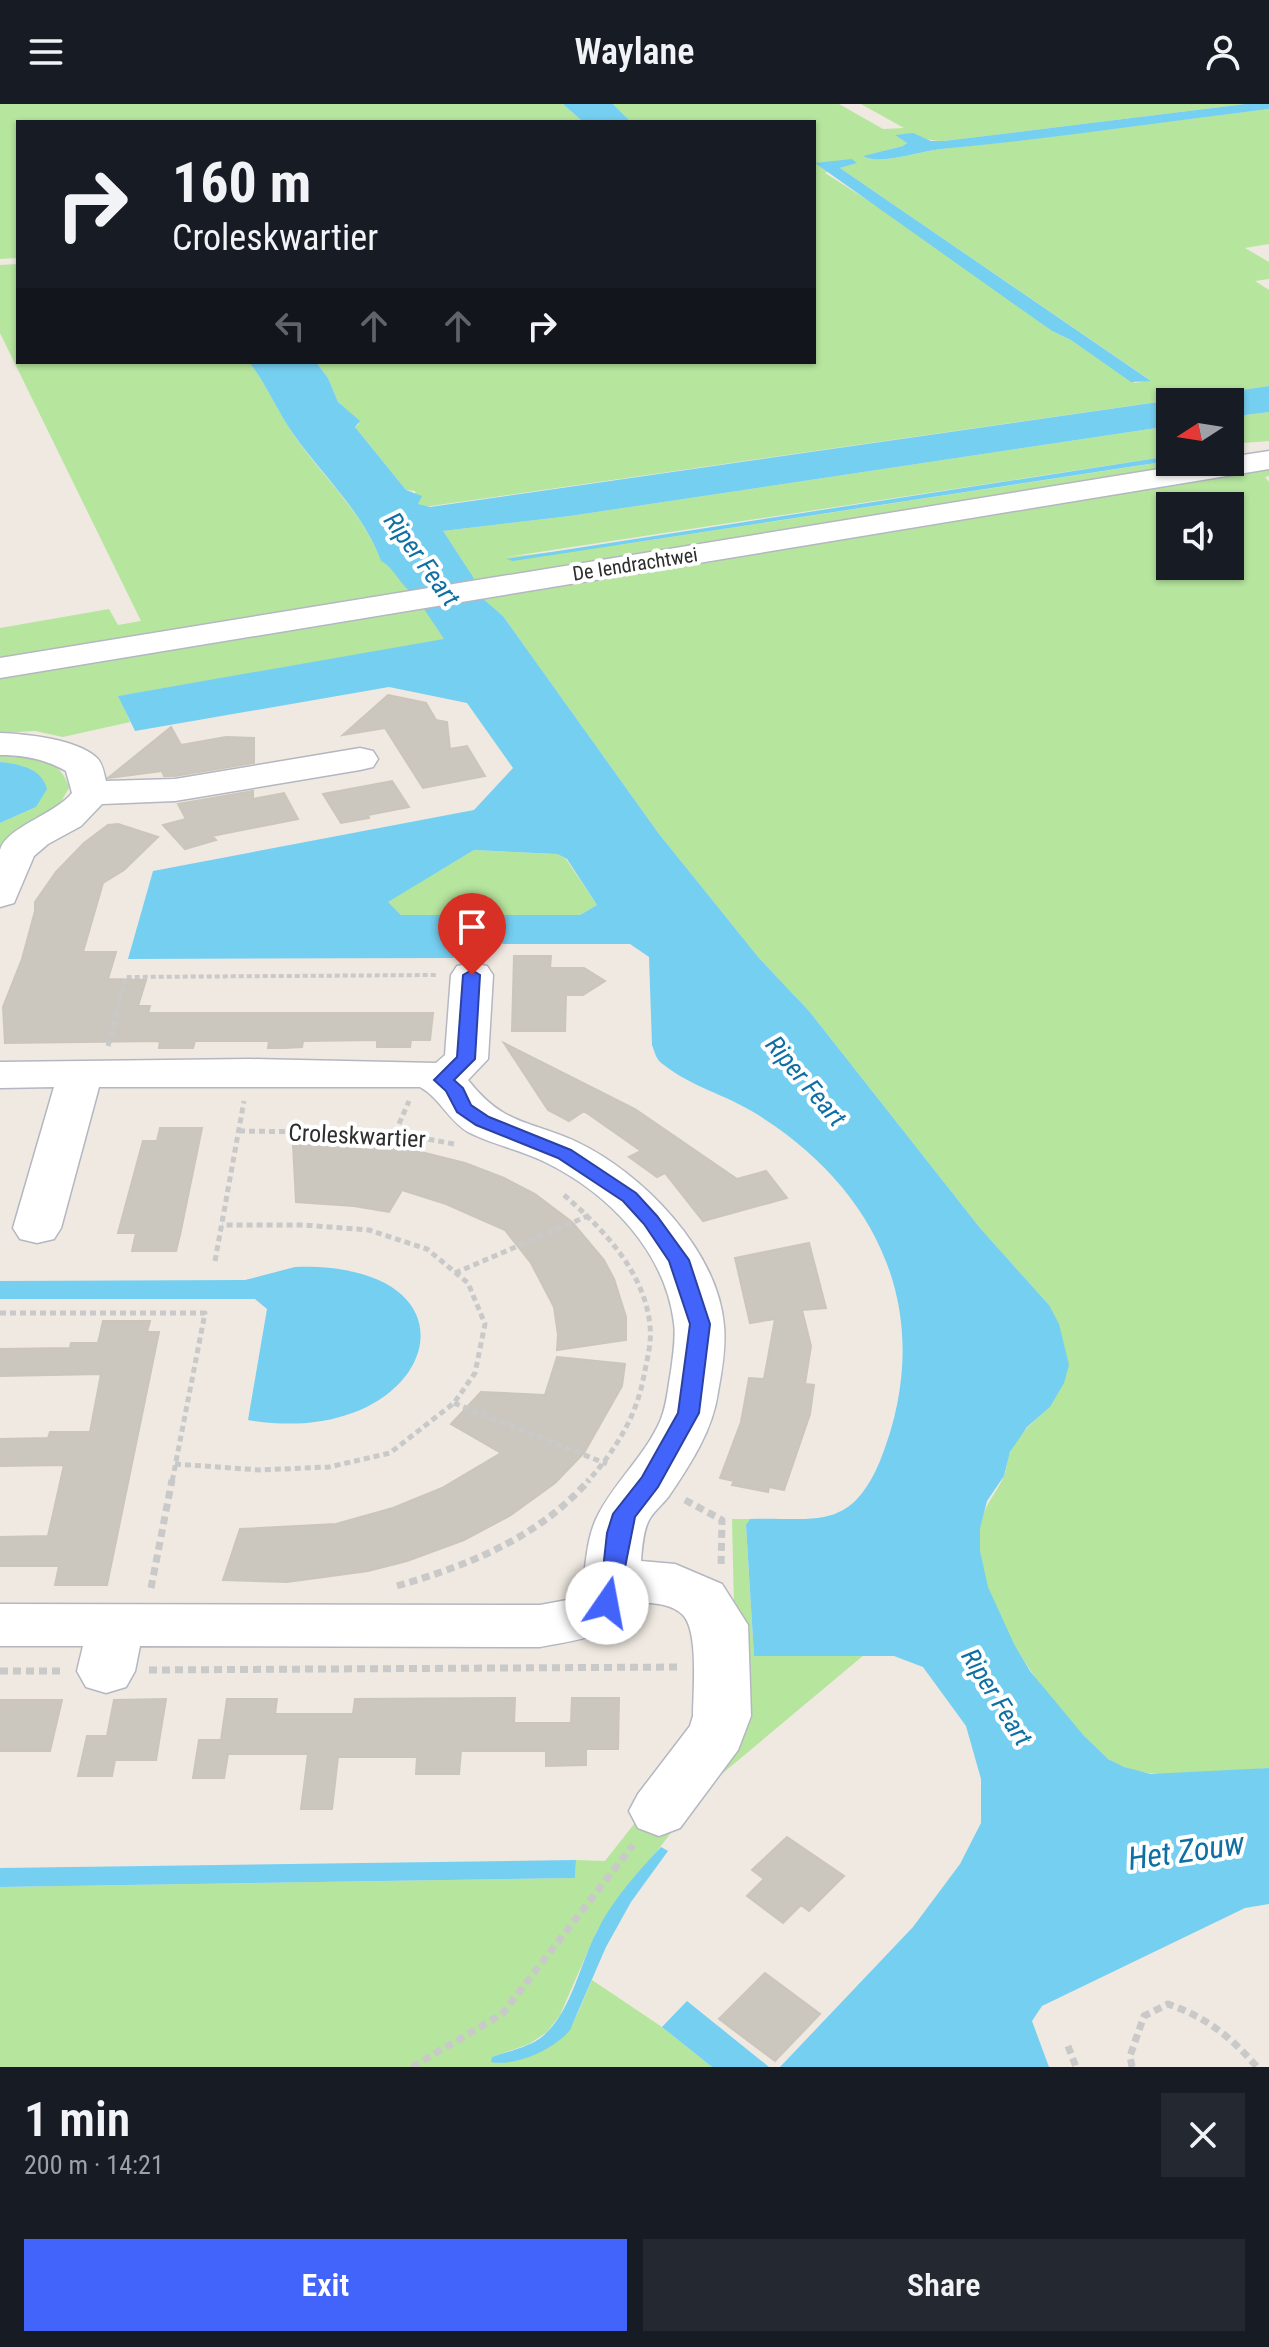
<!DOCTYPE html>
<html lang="en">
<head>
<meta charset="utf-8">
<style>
  :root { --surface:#171b24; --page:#242831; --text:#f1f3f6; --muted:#9ea1a6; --accent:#4264fb }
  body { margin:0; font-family:"Roboto Condensed",sans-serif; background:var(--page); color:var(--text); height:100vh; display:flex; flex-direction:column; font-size:30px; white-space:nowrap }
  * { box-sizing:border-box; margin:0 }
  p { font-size:26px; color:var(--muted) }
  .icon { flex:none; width:44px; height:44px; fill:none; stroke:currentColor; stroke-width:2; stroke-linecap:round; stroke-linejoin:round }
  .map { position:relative; height:1963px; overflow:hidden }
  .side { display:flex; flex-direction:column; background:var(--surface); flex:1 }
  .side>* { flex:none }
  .guide { position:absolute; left:16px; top:16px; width:800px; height:244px; border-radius:0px; box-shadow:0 2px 6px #0004; background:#171b24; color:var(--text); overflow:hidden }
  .needle { width:52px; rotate:258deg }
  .controls { position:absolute; left:1156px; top:284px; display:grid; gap:16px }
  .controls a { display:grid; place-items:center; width:88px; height:88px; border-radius:0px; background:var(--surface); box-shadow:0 2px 6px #0004; font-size:40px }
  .pin { position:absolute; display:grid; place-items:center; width:68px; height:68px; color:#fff; margin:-82px -34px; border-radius:50% 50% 50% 0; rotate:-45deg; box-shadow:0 0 8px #0007 }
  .pin .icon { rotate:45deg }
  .me { position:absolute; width:88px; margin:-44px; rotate:12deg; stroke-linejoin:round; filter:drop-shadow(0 0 6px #0008) }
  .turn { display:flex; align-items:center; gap:28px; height:168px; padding:0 24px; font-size:36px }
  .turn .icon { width:104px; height:104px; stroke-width:2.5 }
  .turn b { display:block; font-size:56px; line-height:68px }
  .lanes { display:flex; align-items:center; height:76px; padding:0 24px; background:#0003; justify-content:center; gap:40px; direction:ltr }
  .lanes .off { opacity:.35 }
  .round { display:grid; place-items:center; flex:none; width:84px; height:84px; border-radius:0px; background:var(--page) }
  .head { display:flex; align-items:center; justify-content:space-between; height:136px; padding:0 24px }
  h1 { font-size:48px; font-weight:600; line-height:60px }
  .action { display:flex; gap:16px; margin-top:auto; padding:16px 24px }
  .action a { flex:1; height:92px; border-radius:0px; background:var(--accent); color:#fff; font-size:32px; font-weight:600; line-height:92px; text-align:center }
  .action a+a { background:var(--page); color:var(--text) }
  header { display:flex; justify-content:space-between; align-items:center; height:104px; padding:0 24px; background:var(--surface); font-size:36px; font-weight:600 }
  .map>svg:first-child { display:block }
  .green { fill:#b6e59e; fill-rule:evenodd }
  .water { fill:#75cff0; fill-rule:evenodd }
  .building { fill:#cbc7bf; stroke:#cbc5ba; stroke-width:2 }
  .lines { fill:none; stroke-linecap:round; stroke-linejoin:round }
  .minor-casing { stroke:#b4b7c1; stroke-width:3 }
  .path-far2 { stroke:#c9c9c9; stroke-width:4; stroke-dasharray:5 3; stroke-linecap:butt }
  .path-far1 { stroke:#c9c9c9; stroke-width:5; stroke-dasharray:6 4; stroke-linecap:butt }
  .path { stroke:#c9c9c9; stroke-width:7; stroke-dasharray:8 5; stroke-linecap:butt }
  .minor { fill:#fff; fill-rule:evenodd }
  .route { fill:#4264fb; stroke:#2b41a3; stroke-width:2 }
  .labels { text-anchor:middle; stroke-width:8; stroke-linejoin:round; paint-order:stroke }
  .far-street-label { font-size:20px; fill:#2e2e2e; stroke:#fff }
  .street-label { font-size:24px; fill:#2e2e2e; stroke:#fff }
  .water-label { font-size:26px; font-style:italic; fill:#0d6fa3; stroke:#fff }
  .near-water-label { font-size:32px; font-style:italic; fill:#0d6fa3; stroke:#fff }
</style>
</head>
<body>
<header><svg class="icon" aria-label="menu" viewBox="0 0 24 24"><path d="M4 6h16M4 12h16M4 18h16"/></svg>Waylane<svg class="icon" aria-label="person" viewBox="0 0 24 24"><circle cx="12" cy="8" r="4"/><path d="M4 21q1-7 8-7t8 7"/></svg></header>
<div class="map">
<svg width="1269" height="1963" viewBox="0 0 1269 1963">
  <rect width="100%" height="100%" fill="#efe9e1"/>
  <path class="green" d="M0 0H563L583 18H18V154L0 155Z
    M613 0H839L883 25 904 24 861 0H1245L944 37C926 38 914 28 896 31L907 39 903 42 864 52C877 62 922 47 941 45 1050 34 1160 18 1269 5V140L1245 144 1269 158V175L1255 177 1269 186V282L424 403 418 400 415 387 406 386 355 323 359 320 338 298 328 274 316 258H814V18H631ZM852 55 856 59 840 64 1150 276 1135 279 1071 236 1052 227 908 122 825 69Z
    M18 160V258H249C267 281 278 308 295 333 324 374 363 409 381 457L387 460 414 490 0 561V524L109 505 118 521 141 517 0 229V161Z
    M1269 308V337L1230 340V313Z
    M1170 322V352L507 453 625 440 1170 357 1229 358 471 481 465 461 443 431V427L570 412Z
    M1269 361V372L1265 373 1269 378V1664C1227 1667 1163 1678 1124 1663 1094 1652 1068 1616 1049 1592 1018 1552 969 1475 980 1421 984 1401 996 1390 1004 1372 1007 1365 1007 1356 1010 1349 1018 1330 1035 1316 1050 1303L1049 1201 980 1124 809 907 759 854 659 730 503 512 480 493ZM1170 402H1230V462H1170Z
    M423 502 445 536 119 592 130 618 63 633 35 627 0 629V572Z
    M0 648C27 652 61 652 69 684L58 703 0 749V719L36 703 26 663 0 658Z
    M474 746 557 750 566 755 597 801 580 811H401L387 798Z
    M732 1415H750L746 1422 754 1552 864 1551 705 1684 597 1826 560 1911 547 1928 529 1940 492 1953 508 1958C571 1937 566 1936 592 1876L662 1923 712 1963H0V1783L575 1774 576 1756 605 1757 736 1590Z"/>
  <path class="water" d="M563 0H613L631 18H583Z
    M1245 0H1269V5C1160 18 1050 35 941 45 921 47 878 62 863 52L903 42 907 39 895 31 913 29 931 37H944Z
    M852 55 857 59 840 64 1151 277 1131 278 1071 236 1052 227 815 59Z
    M249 258H316L328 274 338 298 360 317 355 323 406 386 422 392 418 400 430 403 1269 282V308L1230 313V298H1170V322L570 412 443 427 473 473 482 494 503 512 659 730 759 854 809 907 980 1124 1049 1201 1059 1220 1069 1261 1064 1279 1050 1303 1027 1323 1010 1348 1004 1372 987 1397 980 1424V1447L988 1483 1014 1540 1030 1567 1084 1632 1108 1655 1124 1663 1151 1670 1269 1664V1800L1245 1804 1042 1902 1032 1917 1049 1963H780L913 1823 960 1760 981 1719V1675L966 1622 923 1563 894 1552H754L746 1421 750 1415C816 1413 850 1428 880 1357 937 1215 883 1088 755 1009 726 991 690 982 664 961 656 956 655 949 652 941L649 853 630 840H503C487 827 471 830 455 842L454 854 128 855 153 767 474 706 513 664 467 599 389 583 135 627 118 592 444 535 414 490C400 482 395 464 381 457 363 408 323 372 294 331 277 307 267 281 249 258ZM474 746 557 750 567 755 597 801 580 811H401L388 798Z
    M1170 352V357L1129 363 513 457 506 455Z
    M0 658C19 660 42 664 47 685L36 703 0 719Z
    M295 1163C498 1157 435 1348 248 1316L267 1205 255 1195H0V1177L245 1176Z
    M661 1743 668 1747 631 1798 606 1843 570 1926C555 1945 515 1963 491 1958L492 1953C509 1947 530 1943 543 1932 572 1907 580 1859 597 1827 613 1795 637 1769 661 1743Z
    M576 1756 575 1774 0 1783V1764Z
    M687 1897 769 1963H712L662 1923Z"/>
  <path class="building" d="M388 591 426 599 436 616 447 618 450 645 467 642 485 672 423 684 385 624 343 631Z
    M171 623 181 641 226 633 254 634V659L175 672H164L162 667 108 674Z
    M392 677 409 703 368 711 369 714 341 719 323 690Z
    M253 687V695L284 689 298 715 212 732 216 736 185 745 163 721 186 715 178 700Z
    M118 720 158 733 124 766 103 779 83 848H116L108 875 146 876 138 902H150L148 909H433L430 936H411L410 943H377V936L303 937 302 943 284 944H268L269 937H195L193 944H159L160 937 5 939 3 903 22 855 35 807V798L56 768 84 739 108 721Z
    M514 852H551L550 864H584L605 877 583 891H566L565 927H512Z
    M504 939 635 1005 737 1075 766 1067 787 1094 703 1117 665 1069 657 1073 629 1053 641 1047 584 1007 569 1017 548 1006Z
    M160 1024H202L180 1131 176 1147H132L136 1129H118L143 1037H157Z
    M350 1040 409 1045 465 1059 504 1074 535 1090 572 1118 604 1156 614 1175 626 1213V1236L557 1246 558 1231 554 1203 531 1159 505 1126 446 1100 402 1086 389 1108 354 1102 296 1098 293 1041Z
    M809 1139 826 1204 802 1206 811 1242 805 1280 814 1281 810 1310 784 1386 769 1383 768 1388 732 1381 734 1377 720 1374 741 1318 749 1274 764 1275 775 1215 750 1219 735 1154Z
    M103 1217H150L147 1228H159L107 1481H55L59 1462H0V1433L48 1432 64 1361 0 1362V1335L48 1334 50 1328H90L101 1270 0 1272V1245L70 1244 71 1239H98Z
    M557 1253 625 1260 622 1282 584 1349 555 1379 511 1411 464 1436 407 1457 368 1467 287 1478 223 1476 240 1425 336 1420 393 1404 442 1384 501 1349 451 1320 481 1288 545 1291Z
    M515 1594 514 1619H571L572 1594H619L618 1645H586V1661L546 1662V1647H461L459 1670H416L417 1653H338L332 1705H301L308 1650H228L224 1674H193L199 1636H221L227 1595H277L275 1610H353L355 1595Z
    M166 1595 156 1656H115L112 1672H78L87 1632H107L114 1596Z
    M0 1596H62L50 1647H0Z
    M787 1733 844 1772 809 1807 801 1801 783 1819 747 1792 764 1775 752 1766Z
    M765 1869 820 1910 775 1957 719 1915Z"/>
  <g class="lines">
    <g class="minor-casing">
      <path id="minor" d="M1269 347V365L0 574V554L1202 358H1230V353Z
        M0 629C26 630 77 635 97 654 103 660 104 670 106 677L175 675 360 644 373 647 378 655 373 663 360 666 175 697 102 700 81 722 48 740 34 752 14 799 0 803C0 786 0 763 0 746 6 723 56 710 72 689L66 667C45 655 24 651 0 651Z
        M472 859 487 862 493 871 488 955 468 976C504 1022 529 1016 577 1038 642 1069 718 1146 724 1222 726 1243 722 1267 718 1288 713 1326 690 1361 669 1392 663 1400 654 1407 649 1416 643 1427 642 1444 641 1457L675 1460 722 1480 748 1521 751 1612 738 1646 680 1724 659 1732 638 1724 629 1707 638 1690 690 1622 693 1612C693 1588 699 1528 683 1511 671 1499 652 1499 635 1498 619 1533 575 1536 540 1543L140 1542 135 1567 126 1583 106 1589 86 1583 77 1567 83 1542H0V1500L540 1501 567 1496 582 1487C586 1462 586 1434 598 1411 616 1376 646 1351 661 1315 667 1300 668 1283 671 1267 673 1252 676 1234 674 1219 665 1147 609 1090 547 1059 522 1046 493 1041 468 1028 448 1016 440 994 420 983H99L61 1124 54 1135 37 1139 20 1135 13 1124 54 983 0 984V958L250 955 436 959 445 951 451 871 457 862Z"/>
    </g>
    <path class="path-far2" d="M116 911 126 873 436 871"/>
    <path class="path-far1" d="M108 942 117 909
      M239 1027 395 1029 454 1040
      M395 1029 409 997
      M564 1091C603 1125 645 1168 650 1222 652 1238 647 1256 644 1271 637 1312 615 1347 587 1378
      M215 1157 244 997
      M455 1169 590 1111
      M0 1209H205L172 1378
      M454 1299 607 1360
      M175 1360 260 1366 329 1363 390 1349 454 1299 475 1269 485 1220 468 1179 427 1145 369 1126 303 1121H222"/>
    <path class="path" d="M685 1396 722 1416 721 1464
      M397 1482C469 1461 538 1434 589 1376
      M151 1484 172 1376
      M149 1566 679 1563
      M0 1567H63
      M1068 1942 1076 1963
      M412 1963 502 1910 633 1741
      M1132 1963 1130 1952 1144 1912 1168 1900C1206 1913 1231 1933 1257 1963"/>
    <use href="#minor" class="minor"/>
  </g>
  <path class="route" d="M472 866 480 871 475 955 454 976 463 984 471 1001 489 1013 571 1046 636 1089 657 1112 689 1156 710 1220 699 1309 658 1383 635 1413 618 1499 615 1505 607 1507 599 1505 595 1499 602 1475 607 1429 613 1410 642 1373 678 1309 690 1220 669 1157 644 1120 623 1097 558 1054 476 1021 457 1008 446 987 434 976 457 953 463 871Z"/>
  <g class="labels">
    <g class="far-street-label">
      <text transform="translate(635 460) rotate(-9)" y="7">De Iendrachtwei</text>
    </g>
    <g class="street-label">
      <text transform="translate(357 1032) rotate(3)" y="8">Croleskwartier</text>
    </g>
    <g class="water-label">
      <text transform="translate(422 455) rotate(54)" y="9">Riper Feart</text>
      <text transform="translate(806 977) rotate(50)" y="9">Riper Feart</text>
      <text transform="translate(997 1593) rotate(58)" y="9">Riper Feart</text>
    </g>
    <g class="near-water-label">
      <text transform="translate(1186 1747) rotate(-8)" y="11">Het Zouw</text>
    </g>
  </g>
</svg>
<div class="controls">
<a><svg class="needle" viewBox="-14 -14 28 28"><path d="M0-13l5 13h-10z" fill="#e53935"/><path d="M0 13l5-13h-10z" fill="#9ea1a6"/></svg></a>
<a><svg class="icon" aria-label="sound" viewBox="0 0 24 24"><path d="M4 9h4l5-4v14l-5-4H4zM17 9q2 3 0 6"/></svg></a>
</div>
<div class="pin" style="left:472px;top:871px;background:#d93025"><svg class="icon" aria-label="arrive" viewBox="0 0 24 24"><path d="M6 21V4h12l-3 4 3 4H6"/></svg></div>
<svg class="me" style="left:607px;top:1499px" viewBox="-20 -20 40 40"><circle r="19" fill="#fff"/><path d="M0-13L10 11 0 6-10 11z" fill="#4264fb"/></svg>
<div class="guide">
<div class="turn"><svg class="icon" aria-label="right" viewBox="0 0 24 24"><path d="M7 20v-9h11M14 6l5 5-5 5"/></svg><div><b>160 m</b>Croleskwartier</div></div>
<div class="lanes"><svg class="icon off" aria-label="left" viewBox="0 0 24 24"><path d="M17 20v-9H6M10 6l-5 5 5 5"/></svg><svg class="icon off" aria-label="ahead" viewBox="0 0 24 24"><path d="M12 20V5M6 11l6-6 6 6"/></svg><svg class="icon off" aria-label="ahead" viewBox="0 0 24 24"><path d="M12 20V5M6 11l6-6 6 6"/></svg><svg class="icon" aria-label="right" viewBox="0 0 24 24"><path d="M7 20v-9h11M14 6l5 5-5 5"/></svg></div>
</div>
</div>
<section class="side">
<div class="head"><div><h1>1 min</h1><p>200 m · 14:21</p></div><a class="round"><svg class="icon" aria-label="close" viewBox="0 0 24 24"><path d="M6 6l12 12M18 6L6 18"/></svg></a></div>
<div class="action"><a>Exit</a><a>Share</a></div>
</section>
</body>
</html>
